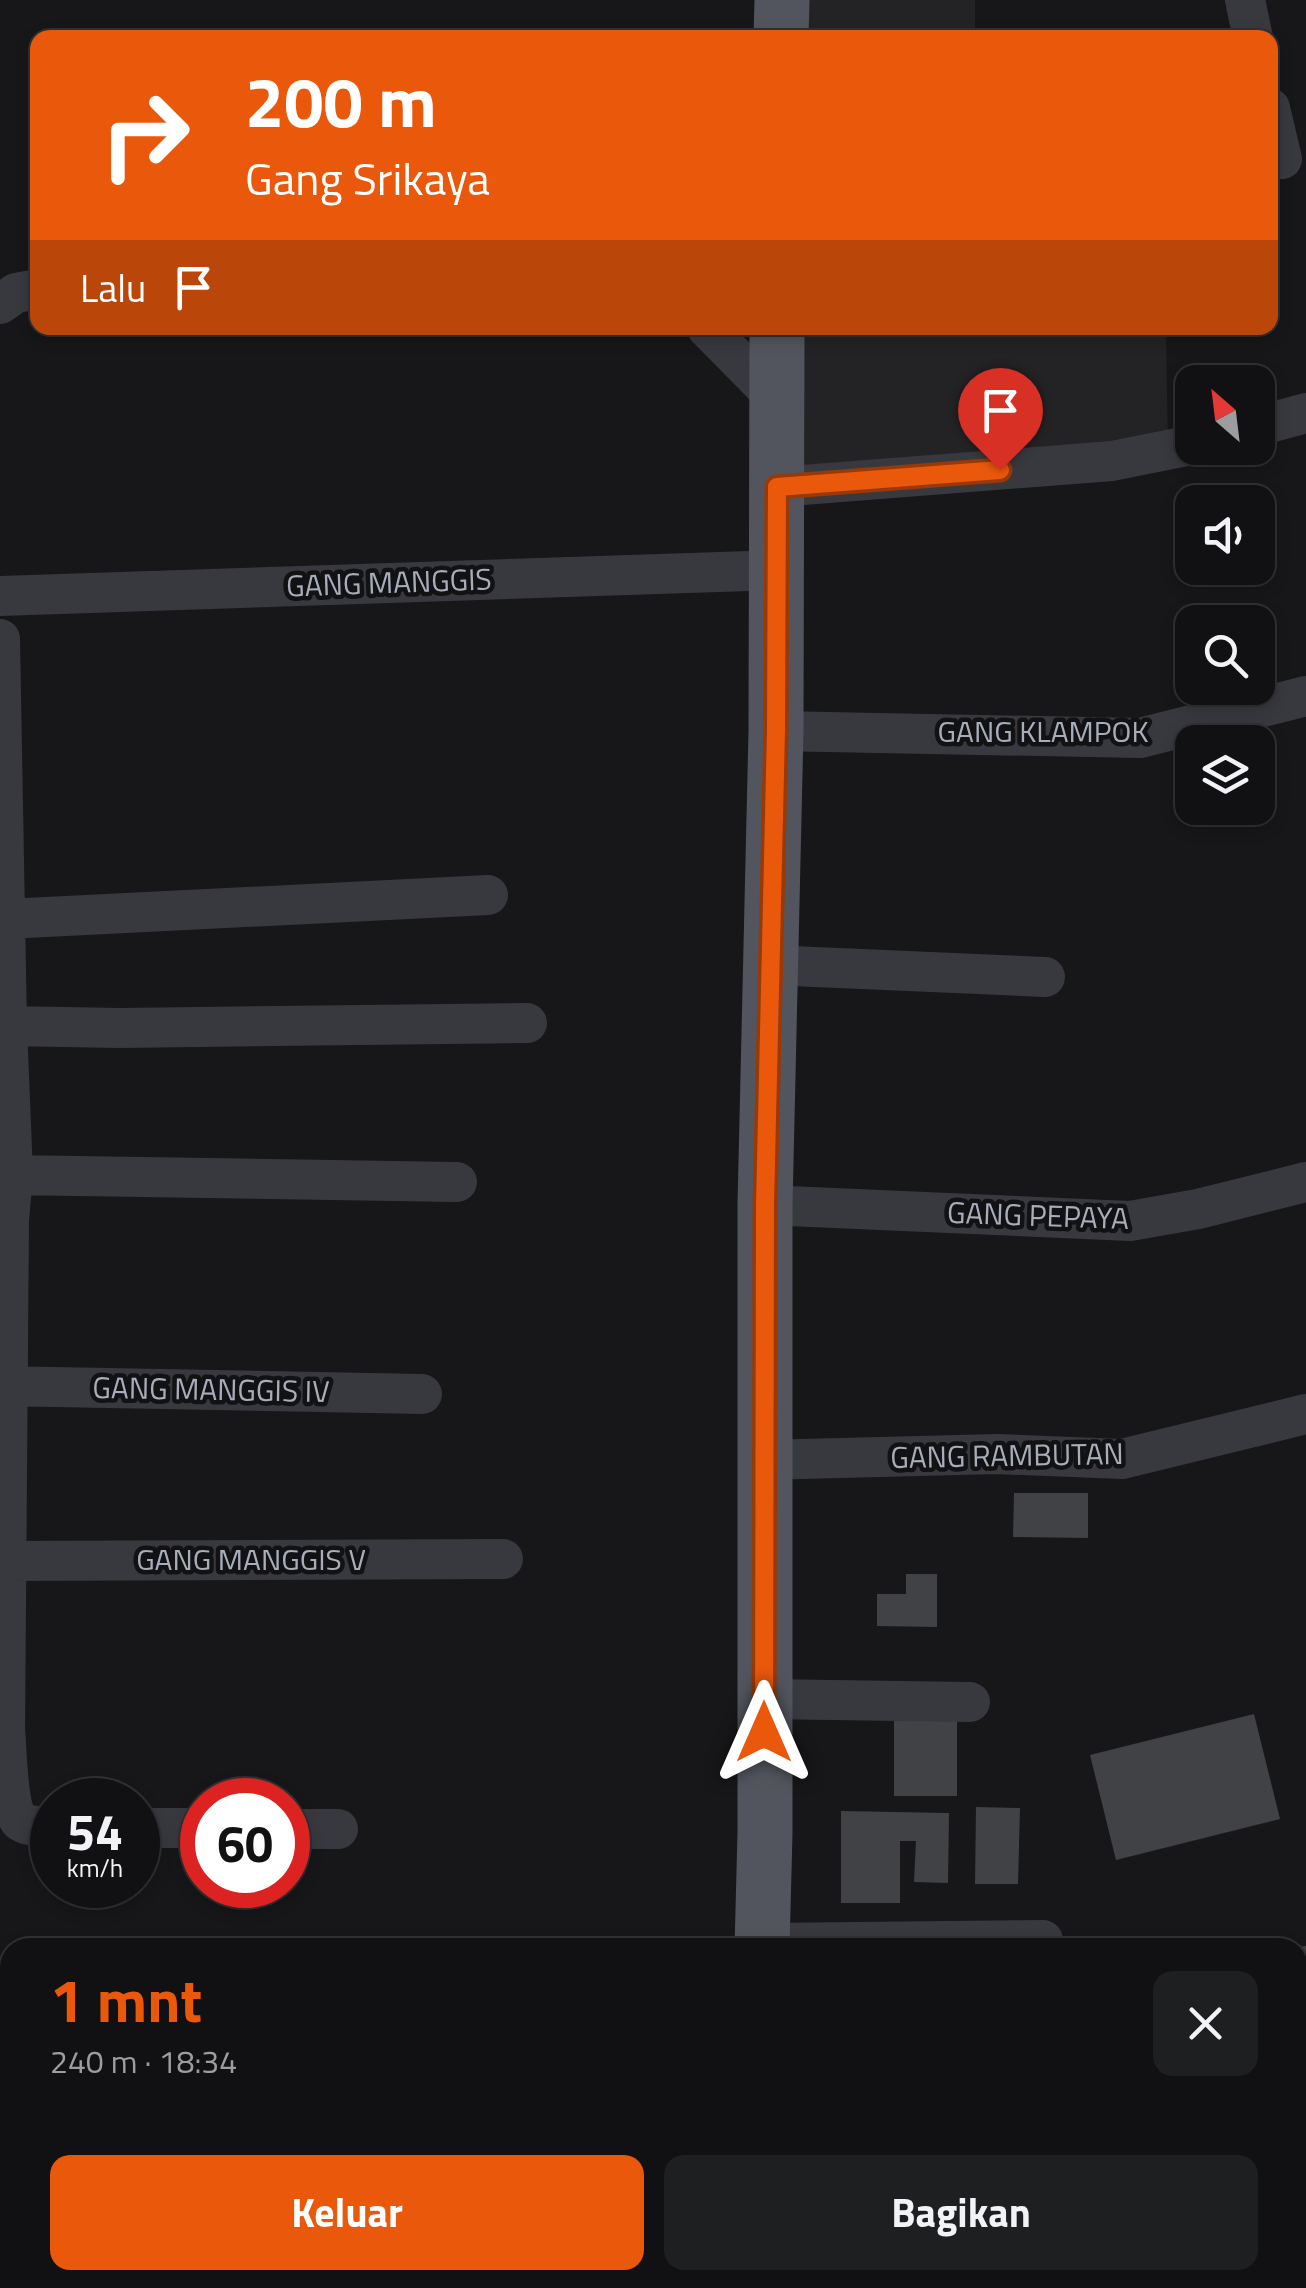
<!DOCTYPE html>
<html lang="id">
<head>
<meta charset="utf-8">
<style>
  :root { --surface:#111113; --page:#1e1f21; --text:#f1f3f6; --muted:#9c9da0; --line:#303133; --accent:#ea580c }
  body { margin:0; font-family:"Titillium Web",sans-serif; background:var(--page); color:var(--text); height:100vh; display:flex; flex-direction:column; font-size:38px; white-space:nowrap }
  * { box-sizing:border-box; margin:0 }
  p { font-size:32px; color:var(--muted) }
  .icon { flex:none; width:55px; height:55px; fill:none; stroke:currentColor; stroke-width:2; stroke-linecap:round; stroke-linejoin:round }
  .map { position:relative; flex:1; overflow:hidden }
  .details { position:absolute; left:0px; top:1938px; width:1308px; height:352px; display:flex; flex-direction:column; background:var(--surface); border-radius:30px 30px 0 0; box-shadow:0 5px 15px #0003,0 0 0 2px var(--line) }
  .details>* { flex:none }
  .guide { position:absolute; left:30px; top:30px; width:1248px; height:305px; border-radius:20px; box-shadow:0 5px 15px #0003,0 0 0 2px var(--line); background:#ea580c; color:#fff; overflow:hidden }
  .needle { width:65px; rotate:332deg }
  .buttons { position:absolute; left:1175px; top:365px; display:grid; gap:20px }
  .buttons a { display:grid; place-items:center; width:100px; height:100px; border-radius:20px; background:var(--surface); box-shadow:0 5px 15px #0003,0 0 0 2px var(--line); font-size:50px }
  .speed { position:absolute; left:30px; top:1778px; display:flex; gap:20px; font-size:50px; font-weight:700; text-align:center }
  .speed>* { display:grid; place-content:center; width:130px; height:130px; border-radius:50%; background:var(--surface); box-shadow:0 5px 15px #0003,0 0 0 2px var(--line); line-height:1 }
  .speed small { font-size:25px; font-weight:400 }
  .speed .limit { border:15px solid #d22; background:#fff; color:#111 }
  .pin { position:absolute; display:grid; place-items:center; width:85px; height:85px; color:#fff; margin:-102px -42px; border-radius:50% 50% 50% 0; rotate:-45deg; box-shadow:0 0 10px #0007 }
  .pin .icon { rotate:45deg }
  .me { position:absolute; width:110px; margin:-55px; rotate:0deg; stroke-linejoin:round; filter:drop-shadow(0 0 8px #0008) }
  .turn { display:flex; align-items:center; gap:35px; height:210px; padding:0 50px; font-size:45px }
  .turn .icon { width:130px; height:130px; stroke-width:2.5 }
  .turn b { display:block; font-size:70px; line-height:85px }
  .then { display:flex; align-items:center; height:95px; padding:0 50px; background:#0003; gap:20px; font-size:38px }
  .round { display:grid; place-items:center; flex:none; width:105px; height:105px; border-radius:20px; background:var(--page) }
  .summary { display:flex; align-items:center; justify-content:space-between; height:170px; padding:0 50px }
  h1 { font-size:60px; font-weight:700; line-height:75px; color:var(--accent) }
  .action { display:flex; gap:20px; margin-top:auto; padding:20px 50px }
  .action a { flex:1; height:115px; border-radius:20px; background:var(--accent); color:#fff; font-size:40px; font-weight:700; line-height:115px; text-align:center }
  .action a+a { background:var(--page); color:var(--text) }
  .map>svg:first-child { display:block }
  .built { fill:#232326 }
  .building { fill:#414246 }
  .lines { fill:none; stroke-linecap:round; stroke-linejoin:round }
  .minor { stroke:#38383f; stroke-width:40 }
  .secondary { stroke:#46474f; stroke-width:55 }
  .primary { stroke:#53555e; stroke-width:55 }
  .route-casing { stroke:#983908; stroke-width:25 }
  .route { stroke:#ea580c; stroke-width:18 }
  .labels { text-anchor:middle; stroke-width:9; stroke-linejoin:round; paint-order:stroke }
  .street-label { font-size:30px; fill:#a8adba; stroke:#121214 }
</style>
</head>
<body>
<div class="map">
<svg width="1306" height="2288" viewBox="0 0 1306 2288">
  <rect width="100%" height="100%" fill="#171719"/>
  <path class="built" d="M793 0H975V37L793 38Z
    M789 328H1166L1168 450 787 490Z"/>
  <path class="building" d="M1014 1493H1088V1538L1013 1537Z
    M906 1574H937V1627L877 1626V1594H906Z
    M957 1714V1796H894V1715Z
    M1254 1714 1280 1819 1116 1860 1090 1755Z
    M976 1807 1020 1808 1018 1884H975Z
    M841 1811 949 1813 948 1883 914 1882 916 1841H900V1903H841Z
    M1128 1940 1130 1948H1102V1946Z
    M1306 1946V2068L1298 2070V1947Z
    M1058 2280H1116L1117 2288H1059Z
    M1221 2280H1246V2282L1222 2286Z"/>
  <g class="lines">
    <path class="minor" d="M1245 0 1253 38
      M1270 108 1282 159
      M0 304 16 293 38 289
      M707 328 776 398
      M1258 426 1306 413
      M777 487 1112 461 1192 445
      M0 596 778 570
      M0 639 7 1026 13 1175 9 1220 5 1730C7 1749 7 1808 20 1821 27 1827 43 1826 52 1827
      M776 731 1140 738 1306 696
      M6 919 488 895
      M769 965 1045 977
      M7 1026 120 1028 527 1023
      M13 1175 457 1182
      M765 1205 1130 1221 1198 1209 1306 1182
      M0 1386 422 1394
      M763 1460 996 1454 1122 1459 1306 1414
      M0 1561 503 1559
      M764 1699 970 1702
      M138 1828H202
      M288 1829H338
      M762 1943 1043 1940
      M0 1981H10
      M0 2200 10 2199
      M1044 2288 1045 2280"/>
    <path class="secondary" d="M1298 2172 1306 2170
      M832 2288 861 2280"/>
    <path class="primary" d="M781 38 782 0
      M762 1948 765 1833V1205L776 731 777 328
      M763 2280V2288"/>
  </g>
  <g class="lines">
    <g class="route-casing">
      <path id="route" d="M764 1732 765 1205 776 730 777 487 1000 470"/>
    </g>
    <use href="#route" class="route"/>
  </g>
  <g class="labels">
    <g class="street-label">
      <text transform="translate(389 583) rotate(-2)" y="10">GANG MANGGIS</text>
      <text x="1043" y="742">GANG KLAMPOK</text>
      <text transform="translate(1038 1216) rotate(2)" y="10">GANG PEPAYA</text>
      <text transform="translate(211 1390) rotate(1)" y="10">GANG MANGGIS IV</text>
      <text transform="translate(1007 1456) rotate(-1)" y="10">GANG RAMBUTAN</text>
      <text x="251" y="1570">GANG MANGGIS V</text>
    </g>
  </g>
</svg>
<div class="buttons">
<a><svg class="needle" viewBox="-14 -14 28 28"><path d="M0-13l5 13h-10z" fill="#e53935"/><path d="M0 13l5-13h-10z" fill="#9c9da0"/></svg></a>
<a><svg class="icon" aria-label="sound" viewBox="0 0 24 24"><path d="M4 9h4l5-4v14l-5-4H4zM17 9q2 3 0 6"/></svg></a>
<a><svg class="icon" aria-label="search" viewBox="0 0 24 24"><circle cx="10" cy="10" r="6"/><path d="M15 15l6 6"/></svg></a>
<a><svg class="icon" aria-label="layers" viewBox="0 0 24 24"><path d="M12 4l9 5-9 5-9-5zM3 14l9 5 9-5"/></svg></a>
</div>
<div class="speed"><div>54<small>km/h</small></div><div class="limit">60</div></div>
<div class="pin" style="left:1000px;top:470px;background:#d93025"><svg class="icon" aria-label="arrive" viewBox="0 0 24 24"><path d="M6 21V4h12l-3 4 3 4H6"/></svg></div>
<svg class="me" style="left:764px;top:1732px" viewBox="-20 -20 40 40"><path d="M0-17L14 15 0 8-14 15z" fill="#ea580c" stroke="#fff" stroke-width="4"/></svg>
<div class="guide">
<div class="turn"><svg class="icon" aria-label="right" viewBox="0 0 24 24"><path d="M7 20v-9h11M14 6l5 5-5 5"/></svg><div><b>200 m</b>Gang Srikaya</div></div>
<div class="then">Lalu<svg class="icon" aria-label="arrive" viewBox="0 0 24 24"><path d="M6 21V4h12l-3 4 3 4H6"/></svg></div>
</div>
<section class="details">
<div class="summary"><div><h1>1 mnt</h1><p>240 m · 18:34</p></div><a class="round"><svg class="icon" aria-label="close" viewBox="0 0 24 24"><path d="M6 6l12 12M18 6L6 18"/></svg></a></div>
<div class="action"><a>Keluar</a><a>Bagikan</a></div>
</section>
</div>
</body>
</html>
